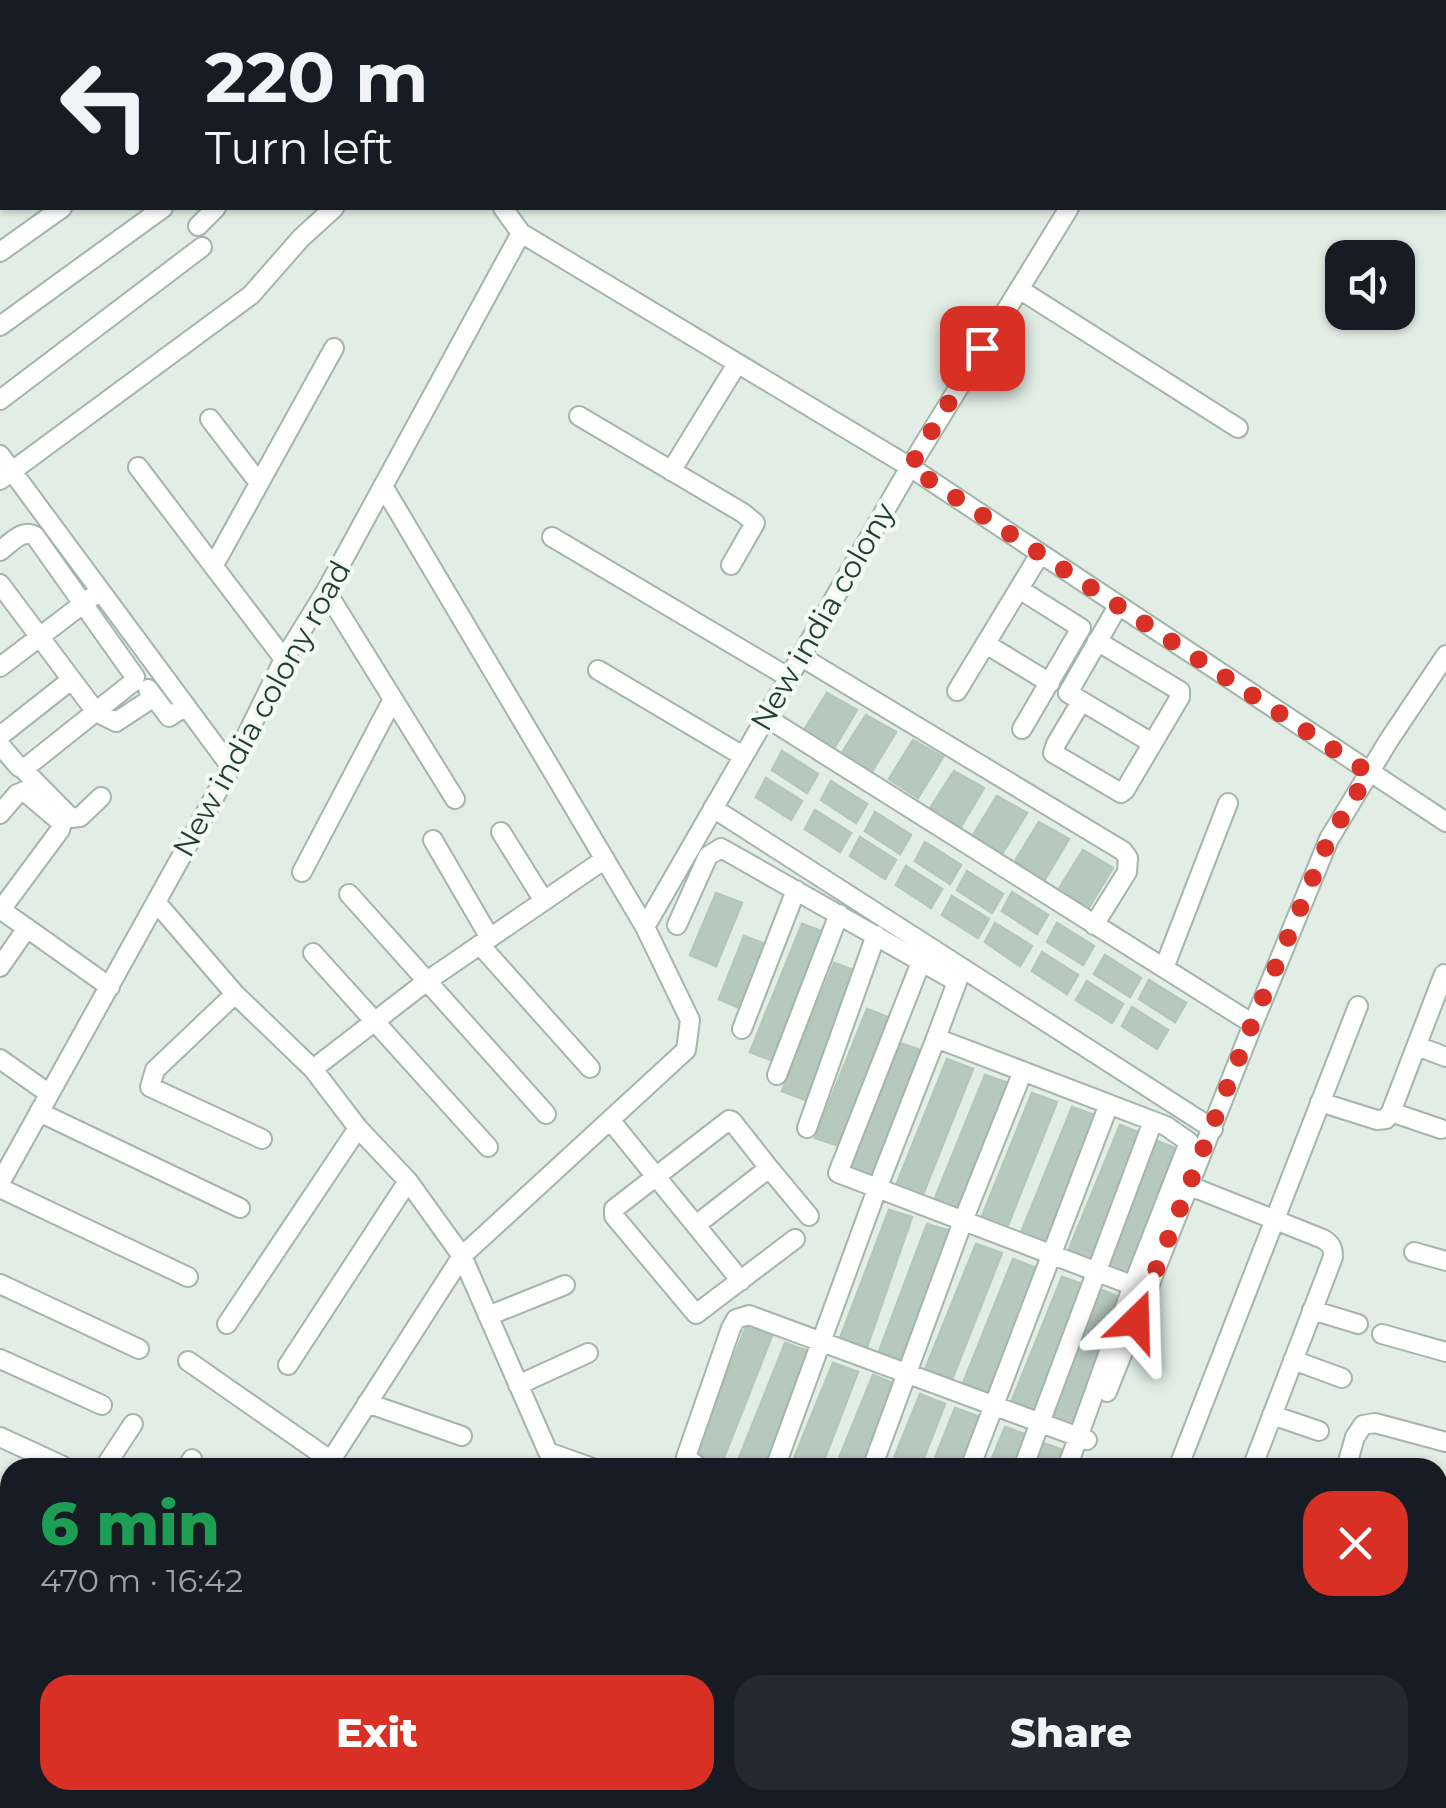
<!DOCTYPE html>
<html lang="en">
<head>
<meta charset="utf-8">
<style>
  :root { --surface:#171b24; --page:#242831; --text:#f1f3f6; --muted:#9ea1a6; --accent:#d93025 }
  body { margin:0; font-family:Montserrat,sans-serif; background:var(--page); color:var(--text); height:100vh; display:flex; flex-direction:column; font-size:38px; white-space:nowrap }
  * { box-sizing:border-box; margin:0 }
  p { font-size:32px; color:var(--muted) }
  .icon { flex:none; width:55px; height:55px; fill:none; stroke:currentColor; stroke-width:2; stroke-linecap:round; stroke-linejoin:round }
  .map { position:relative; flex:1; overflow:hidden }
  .sheet { position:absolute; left:0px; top:1458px; width:1448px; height:352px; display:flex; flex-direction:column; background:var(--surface); border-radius:30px 30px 0 0; box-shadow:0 2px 8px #0004 }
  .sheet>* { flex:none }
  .top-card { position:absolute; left:0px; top:0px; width:1448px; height:210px; box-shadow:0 2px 8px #0004; background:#171b24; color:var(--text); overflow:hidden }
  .tools { position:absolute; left:1325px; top:240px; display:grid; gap:20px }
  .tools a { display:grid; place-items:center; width:90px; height:90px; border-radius:20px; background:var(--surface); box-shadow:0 2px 8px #0004; font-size:50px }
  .pin { position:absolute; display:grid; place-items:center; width:85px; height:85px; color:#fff; margin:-42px; border-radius:20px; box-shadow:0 5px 15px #0006 }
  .me { position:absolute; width:110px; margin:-55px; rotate:22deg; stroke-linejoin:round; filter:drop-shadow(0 0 8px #0008) }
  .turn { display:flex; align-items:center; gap:35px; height:210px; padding:0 40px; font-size:45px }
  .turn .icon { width:130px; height:130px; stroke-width:2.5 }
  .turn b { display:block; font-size:70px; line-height:85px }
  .round { display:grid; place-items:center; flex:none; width:105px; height:105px; border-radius:30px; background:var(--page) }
  .headline { display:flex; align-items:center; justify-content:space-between; height:170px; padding:0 40px }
  h1 { font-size:60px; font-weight:800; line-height:75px; color:#1e9e55 }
  .button { display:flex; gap:20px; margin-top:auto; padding:20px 40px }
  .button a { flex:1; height:115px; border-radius:30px; background:var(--accent); color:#fff; font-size:40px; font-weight:800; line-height:115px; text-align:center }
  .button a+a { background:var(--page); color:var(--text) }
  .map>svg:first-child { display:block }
  .building { fill:#b7c8be; stroke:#b4c7bb; stroke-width:2.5 }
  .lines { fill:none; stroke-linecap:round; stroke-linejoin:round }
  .street-casing { stroke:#a4b5ac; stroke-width:22 }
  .secondary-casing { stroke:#a2bdae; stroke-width:30 }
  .street { stroke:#fff; stroke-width:18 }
  .secondary { stroke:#fff; stroke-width:25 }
  .route { stroke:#d93025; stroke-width:18; stroke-dasharray:0 32.4 }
  .labels { text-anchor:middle; stroke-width:9; stroke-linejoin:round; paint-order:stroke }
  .street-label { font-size:30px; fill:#213f31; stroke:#f3f9f5 }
</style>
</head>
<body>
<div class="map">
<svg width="1446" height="1808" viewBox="0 0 1446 1808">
  <rect width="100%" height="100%" fill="#e2ede6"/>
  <path class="building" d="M463 0H509L511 2H465Z
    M587 0H633L635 2H589Z
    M827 693 857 710 832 752 803 732Z
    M866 715 896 732 871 773 841 754Z
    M913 740 943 757 918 798 889 779Z
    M782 751 818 774 807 793 772 770Z
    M954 771 984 788 959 830 929 810Z
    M766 778 802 801 791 820 756 797Z
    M831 781 867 804 856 823 821 800Z
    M997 796 1027 813 1002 854 973 835Z
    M815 810 851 833 840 852 805 829Z
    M875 812 911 835 900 854 865 831Z
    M1039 822 1069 839 1044 881 1015 861Z
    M860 837 896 860 885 879 850 856Z
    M925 842 961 865 950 884 915 861Z
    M1083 850 1113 868 1088 909 1058 890Z
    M906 866 942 889 931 908 896 885Z
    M967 871 1003 894 992 913 957 890Z
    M1012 892 1048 915 1037 934 1002 911Z
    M716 893 742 903 716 966 690 955Z
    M952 896 989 919 978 938 942 915Z
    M995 923 1032 946 1020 966 985 942Z
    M1057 923 1094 946 1083 965 1047 942Z
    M802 924 827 933 776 1062 750 1052Z
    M744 936 770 946 744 1010 719 999Z
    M1042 952 1078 975 1067 994 1032 971Z
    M1105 955 1141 978 1130 997 1094 974Z
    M834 963 859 972 808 1101 782 1091Z
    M1149 980 1186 1003 1175 1022 1139 999Z
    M1087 981 1123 1004 1112 1023 1076 1000Z
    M1132 1007 1168 1030 1157 1049 1122 1026Z
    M867 1009 893 1019 842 1147 815 1138Z
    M900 1043 926 1052 875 1181 848 1171Z
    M947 1059 973 1069 922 1197 895 1188Z
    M985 1075 1011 1084 960 1212 933 1203Z
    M1032 1093 1057 1102 1006 1230 980 1221Z
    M1072 1107 1097 1116 1047 1245 1020 1235Z
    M1120 1125 1145 1135 1094 1263 1067 1254Z
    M1157 1141 1183 1151 1132 1279 1105 1270Z
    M889 1210 912 1217 866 1350 839 1341Z
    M927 1224 951 1231 904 1363 878 1354Z
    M976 1244 1002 1253 951 1382 924 1372Z
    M1013 1259 1039 1269 988 1397 961 1388Z
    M1062 1277 1088 1286 1037 1415 1010 1405Z
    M1099 1289 1124 1299 1074 1427 1047 1417Z
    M746 1327 772 1336 721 1465 694 1455Z
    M785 1343 811 1352 765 1468H735Z
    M833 1363 858 1372 821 1468H790Z
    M873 1375 898 1385 866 1468H835Z
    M920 1394 945 1404 920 1468H890Z
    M955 1408 980 1417 960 1468H931Z
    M1005 1427 1030 1436 1018 1468H988Z
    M1043 1443 1069 1452 1063 1468H1033Z"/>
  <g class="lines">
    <g class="street-casing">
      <path id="street" d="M354 0 356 2
        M956 1 957 0
        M75 2 78 0
        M192 2 194 0
        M323 2 326 0
        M422 2 425 0
        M543 2 546 0
        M1026 2 1028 0
        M1098 2 1099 0
        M1195 2 1197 0
        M0 75 2 73
        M0 181 2 179
        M503 208 521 233 910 467 1446 822
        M198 226 216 208
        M0 252 62 208
        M1019 289 1238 428
        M0 326 163 208
        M0 400 202 247
        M579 416 743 513 755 523 731 565
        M210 419 259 483
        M0 455 231 767
        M138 467 284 659
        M671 471 737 364
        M0 480 251 295 301 238 334 208
        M552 537 788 677
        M0 551C10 544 22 528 35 536L135 677 133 682 25 768 19 767 0 745
        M214 565 334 348
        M0 584 96 712 116 722 154 697
        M1019 589 1081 628 1022 729
        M326 591 455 799
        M1118 606 1068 693 1152 743
        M986 644 1050 683
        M800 656 1123 851 1128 858 1127 872 1094 925
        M0 667 92 597
        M598 670 743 756
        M148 689 169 717 186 706
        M957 691 1040 554
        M1081 702 1056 744 1053 753 1121 793 1125 790 1180 697V691L1097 641
        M767 718 1253 1024
        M0 736 71 680
        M22 768 71 818 80 817 101 797
        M713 808 1213 1129
        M0 814 17 794 24 791 62 823 60 830 0 911
        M501 832 544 901
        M433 840 490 938
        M302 872 393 699
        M349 894 546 1114
        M156 902 235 994 313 1069 358 1128 408 1181 462 1256 548 1452 593 1468
        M0 909 110 987
        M677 925 708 856 721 848 957 982 936 1038 1166 1126 1189 1142 1133 1285 1067 1468
        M645 927 910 467 1069 208
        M480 945 590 1068
        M313 953 488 1147
        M921 962 838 1173 1142 1289
        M0 967 27 928
        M1164 968 1228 803
        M235 994 155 1070 150 1087 262 1139
        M742 1029 796 890
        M1417 1046 1446 1057
        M0 1059 48 1093
        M313 1069 427 981 605 859
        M777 1075 839 914
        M1320 1102 1377 1120 1386 1119 1391 1112 1444 974
        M39 1112 240 1208
        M1391 1112 1441 1129
        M610 1120 741 1281
        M807 1128 876 935
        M769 1168 809 1216
        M0 1183 231 767 284 659 326 591 521 233
        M1190 1186 1323 1239C1331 1244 1333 1247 1333 1257L1252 1468
        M0 1188 188 1277
        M696 1225 769 1168 732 1121 729 1120 614 1209V1216L696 1314 795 1239
        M1414 1252 1446 1261
        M0 1284 139 1349
        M1312 1310 1358 1324
        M488 1316 565 1285
        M227 1324 358 1128
        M1382 1334 1446 1352
        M0 1359 102 1405
        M1293 1360 1342 1378
        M188 1361 330 1460
        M288 1365 408 1181
        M518 1385 588 1353
        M1107 1392 1253 1024 1329 839 1389 740 1446 655
        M367 1403 462 1436
        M1272 1415 1319 1431
        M0 1437 63 1466
        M104 1468 133 1424
        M187 1468 192 1459
        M326 1468 462 1256 686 1050 690 1020 645 927 383 486
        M700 1468 686 1457 731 1328 736 1319 749 1315 1087 1440
        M775 1468 877 1189 936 1038
        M872 1468 963 1221 1023 1071
        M970 1468 1109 1104
        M1023 1468 1153 1121
        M1178 1468 1358 1006
        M1346 1468 1355 1437 1363 1425 1375 1423 1446 1442
        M1438 1516 1446 1518
        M0 1544 10 1548
        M0 1589 10 1594
        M1438 1591 1446 1593
        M0 1745 10 1749
        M669 1800 695 1808
        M1127 1800 1151 1808
        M138 1806 145 1808
        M206 1808 208 1800
        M303 1808 306 1800
        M467 1808 469 1800
        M942 1808 945 1800
        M1046 1808 1049 1800
        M1190 1808 1193 1800
        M1251 1808 1253 1800"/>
    </g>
    <g class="secondary-casing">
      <path id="secondary" d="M1367 0 1371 2
        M1419 0 1423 2
        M1445 17H1446
        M1445 51 1446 52"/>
    </g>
    <use href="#street" class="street"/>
    <use href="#secondary" class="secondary"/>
  </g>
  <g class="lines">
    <path class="route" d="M982 348 910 467 1369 773 1329 839 1252 1024 1136 1321"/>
  </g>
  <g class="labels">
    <g class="street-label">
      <text transform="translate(823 617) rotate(-60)" y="10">New india colony</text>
      <text transform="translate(262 709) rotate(-61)" y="10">New india colony road</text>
    </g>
  </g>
</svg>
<div class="tools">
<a><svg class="icon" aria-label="sound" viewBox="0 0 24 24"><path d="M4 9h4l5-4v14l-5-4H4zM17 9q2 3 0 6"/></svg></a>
</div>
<div class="pin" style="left:982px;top:348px;background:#d93025"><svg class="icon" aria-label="arrive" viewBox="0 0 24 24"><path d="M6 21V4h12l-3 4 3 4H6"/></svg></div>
<svg class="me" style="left:1136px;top:1321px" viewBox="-20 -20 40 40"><path d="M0-17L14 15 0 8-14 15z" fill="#d93025" stroke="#fff" stroke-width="4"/></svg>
<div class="top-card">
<div class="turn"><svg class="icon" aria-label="left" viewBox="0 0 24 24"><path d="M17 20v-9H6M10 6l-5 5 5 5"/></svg><div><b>220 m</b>Turn left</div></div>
</div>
<section class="sheet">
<div class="headline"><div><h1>6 min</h1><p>470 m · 16:42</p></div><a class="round" style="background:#d93025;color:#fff"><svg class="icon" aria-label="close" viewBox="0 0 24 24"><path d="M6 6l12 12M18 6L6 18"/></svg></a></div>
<div class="button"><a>Exit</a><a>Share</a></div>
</section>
</div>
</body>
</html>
